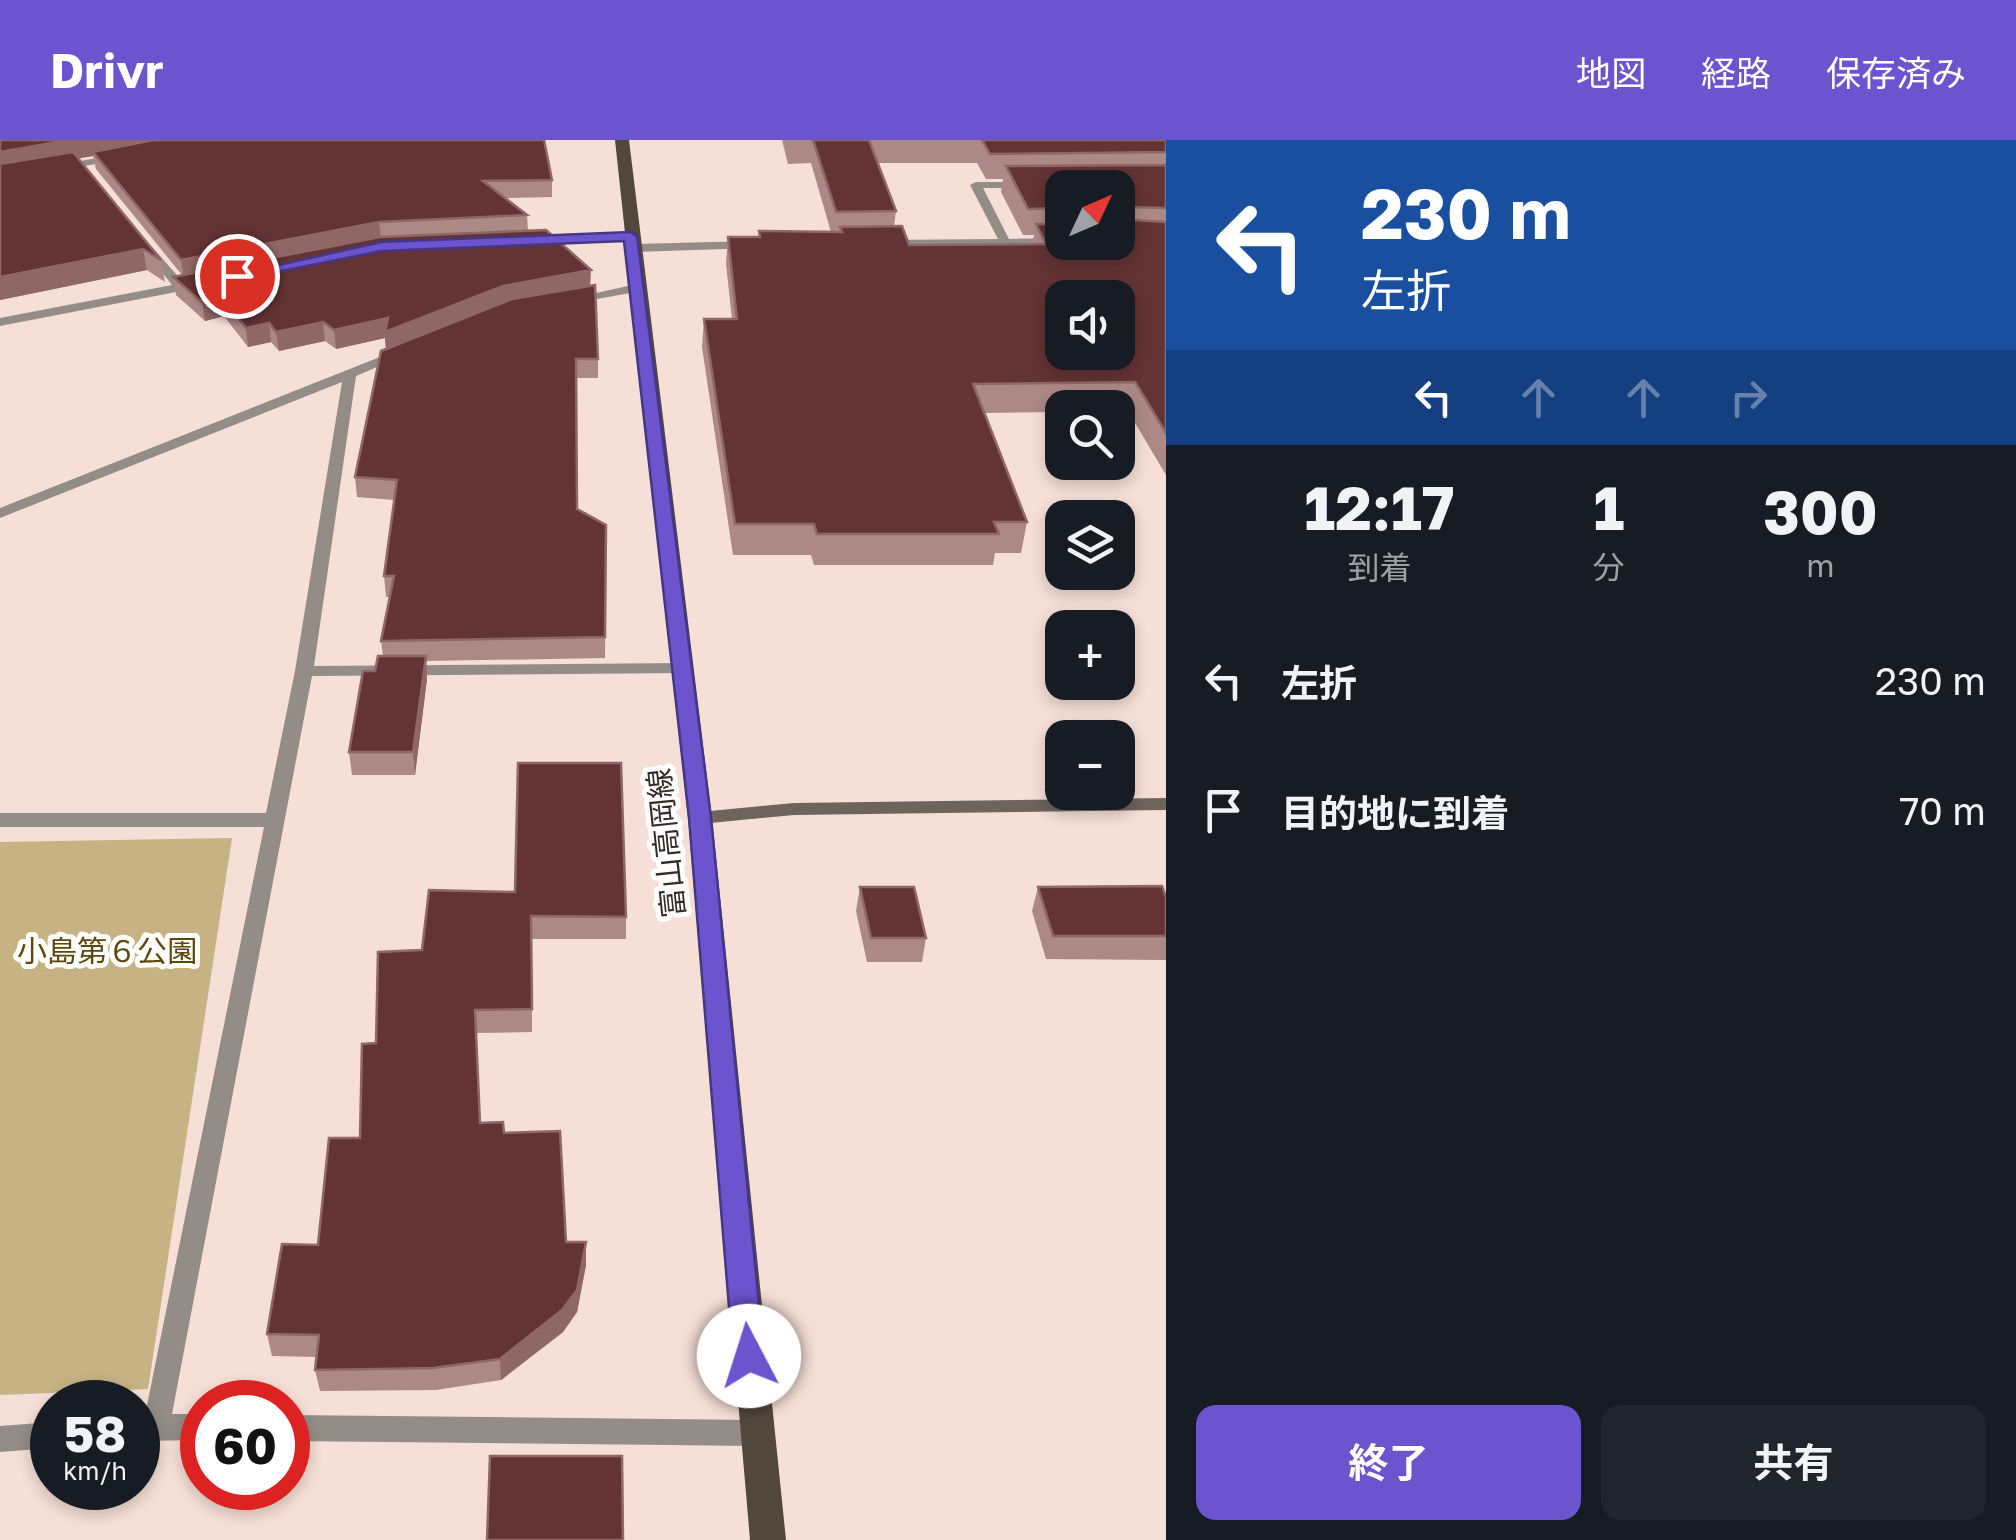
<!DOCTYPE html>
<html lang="ja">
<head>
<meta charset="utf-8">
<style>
  :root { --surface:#171b24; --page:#20242c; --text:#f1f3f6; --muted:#9ea1a6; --accent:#6b54ce }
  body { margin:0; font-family:"Golos Text","Noto Sans JP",sans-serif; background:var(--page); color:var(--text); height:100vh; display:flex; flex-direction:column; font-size:38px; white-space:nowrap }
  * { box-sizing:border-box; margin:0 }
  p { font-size:32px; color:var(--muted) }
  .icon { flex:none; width:55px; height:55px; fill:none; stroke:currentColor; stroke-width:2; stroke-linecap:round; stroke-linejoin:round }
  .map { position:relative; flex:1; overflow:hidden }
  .panel { display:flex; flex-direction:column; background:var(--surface); width:850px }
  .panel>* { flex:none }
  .guide { background:#1a4fa0; color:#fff; overflow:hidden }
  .needle { width:65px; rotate:46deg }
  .fabs { position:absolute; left:1045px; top:30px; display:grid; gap:20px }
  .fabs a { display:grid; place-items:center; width:90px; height:90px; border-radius:20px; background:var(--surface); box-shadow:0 5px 15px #0003; font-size:50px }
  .speed { position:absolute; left:30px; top:1240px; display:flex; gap:20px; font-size:50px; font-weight:700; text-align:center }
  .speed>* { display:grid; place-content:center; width:130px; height:130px; border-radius:50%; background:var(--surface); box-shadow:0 5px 15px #0003; line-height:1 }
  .speed small { font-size:25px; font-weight:400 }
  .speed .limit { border:15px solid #d22; background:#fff; color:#111 }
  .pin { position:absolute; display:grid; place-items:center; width:85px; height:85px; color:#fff; margin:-42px; border:5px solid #fff; border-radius:50%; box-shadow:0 2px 10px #0007 }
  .me { position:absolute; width:110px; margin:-55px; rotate:355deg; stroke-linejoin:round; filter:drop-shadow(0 0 8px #0008) }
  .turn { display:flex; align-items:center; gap:35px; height:210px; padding:0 30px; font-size:45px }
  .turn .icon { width:130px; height:130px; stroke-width:2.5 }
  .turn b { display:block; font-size:70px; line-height:85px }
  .lanes { display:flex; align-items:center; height:95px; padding:0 30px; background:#0003; justify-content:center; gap:50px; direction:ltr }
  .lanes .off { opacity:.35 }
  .eta { display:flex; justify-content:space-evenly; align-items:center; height:170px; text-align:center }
  .eta b { font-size:60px; font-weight:700; line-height:70px }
  .primary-button { display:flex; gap:20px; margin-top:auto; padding:20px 30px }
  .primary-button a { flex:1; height:115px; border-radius:20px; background:var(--accent); color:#fff; font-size:40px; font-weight:700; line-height:115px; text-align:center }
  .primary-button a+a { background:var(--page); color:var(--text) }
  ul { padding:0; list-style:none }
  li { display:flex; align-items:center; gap:30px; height:130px; padding:0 30px }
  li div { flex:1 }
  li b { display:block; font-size:38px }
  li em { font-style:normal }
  header { display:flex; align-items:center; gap:60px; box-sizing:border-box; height:140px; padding:0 50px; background:var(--accent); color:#fff }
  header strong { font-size:48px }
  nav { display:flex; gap:55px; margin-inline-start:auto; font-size:35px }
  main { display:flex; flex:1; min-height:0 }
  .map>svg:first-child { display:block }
  .green { fill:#c6b283 }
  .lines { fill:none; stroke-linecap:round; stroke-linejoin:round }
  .street { fill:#948d87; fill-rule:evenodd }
  .secondary { fill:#6d645b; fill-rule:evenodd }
  .primary { fill:#52473d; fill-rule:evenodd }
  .wall { fill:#ac8986; fill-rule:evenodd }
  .shaded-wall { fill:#8f6766 }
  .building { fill:#633335; stroke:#8f6766; stroke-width:2.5; fill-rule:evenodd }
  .route { fill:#6b54ce; stroke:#463786; stroke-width:2.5 }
  .labels { text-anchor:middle; stroke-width:10; stroke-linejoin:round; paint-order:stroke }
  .street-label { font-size:30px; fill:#332b28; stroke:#fff }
  .park-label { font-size:30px; fill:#5d470a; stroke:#fff }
</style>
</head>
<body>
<header>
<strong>Drivr</strong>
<nav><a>地図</a><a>経路</a><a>保存済み</a></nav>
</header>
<main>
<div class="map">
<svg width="1166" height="1400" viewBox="0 0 1166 1400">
  <rect width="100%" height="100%" fill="#f5dfd7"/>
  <path class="green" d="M232 698 148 1249 0 1255V702Z"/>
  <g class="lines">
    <path class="street" d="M120 14 124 15V19L0 41V35Z
      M976 42H1026L1032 45 1026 48H983L1009 99 1062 98V102H1068L1062 106 881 108 875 104 881 100 998 99 970 45Z
      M631 92 637 96 635 99 528 103 522 99 528 95Z
      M145 99 184 143 198 140 204 144 202 147 0 186V178L172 145 139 103Z
      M752 101 758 105 756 108 634 112 628 108 634 104Z
      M637 144 643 148 641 151 570 164 564 160Z
      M400 209 412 212 356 236 314 526 683 523 692 528 683 533 312 536 172 1274H202V1300L138 1301V1275H145L264 687H0V673H266L295 531 342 242 0 378V368Z
      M288 1275 756 1280 766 1284 770 1293 766 1302 756 1306 288 1301Z
      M52 1282V1308L0 1312V1286Z"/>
    <path class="secondary" d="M1166 658V670L794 675 700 684 690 678 700 672 794 663Z"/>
    <path class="primary" d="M615 0H629L712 678 786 1400H750L688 678Z"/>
  </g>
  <path class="wall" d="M0 0 552 40V57L505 58 527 75 528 91 590 146 598 219V238H576L577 369 606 385 605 518 426 521 427 539 415 635H352L349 612 375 531 383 516 381 501 390 457H386L384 436 394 360 357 357 355 337 386 209 385 198 336 209 325 201 279 211 271 202 248 207 224 176 205 181 176 155 173 137 182 135 96 29 93 16 78 18 161 120 165 142 147 130 0 160Z
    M782 0H1166V335L1128 271H1118V268H1062V272L985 273 1027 382 1021 413H995L993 425H814L811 415H733L702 207 704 179H732L726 124 728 97H759V91L831 92 811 23 788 24ZM878 23H977L986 39H1003L1001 52 1023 95H1034L1032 104 909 105 894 86 896 71ZM1062 48 1118 102H1062Z
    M860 747 926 798 922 822H867L856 771Z
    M1038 747 1166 757V820L1046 819 1032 771Z
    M429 750 626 777V799H532V892L476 893 480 983 504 993 566 1102 586 1125 577 1172 563 1192 501 1240 436 1250 320 1251 315 1230 316 1217 272 1216 267 1194 318 1105 360 998 376 903 422 810Z"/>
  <path class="shaded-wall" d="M69 0H185L93 12V16L0 32V12Z
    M379 82 381 99 184 138 181 120Z
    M143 109 147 130 0 160V137Z
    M591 130 590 149 386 211 385 198 336 209 334 190 503 146Z
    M221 157 224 176 205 181 202 162Z
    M323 182 325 201 279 211 276 192Z
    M269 183 271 202 248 207 246 188Z
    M426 516 427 539 415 635 413 612Z
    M586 1102V1125L577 1172 563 1192 501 1240 500 1219Z"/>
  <path class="building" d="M0 0H69L0 12Z
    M153 0H544L552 40 483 41 527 75 379 82 181 120 93 12Z
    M813 0H869L896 71 836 72Z
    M982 0H1166V12L990 14Z
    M73 12 161 120 143 109 0 137V24Z
    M1166 25V68L1124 67 1118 76V48H1062V68L1028 69 1006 26Z
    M1118 79 1166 82V293L1135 242 973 244 1027 382H994L999 394H817L814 384H735L704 179H737L728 97H760L759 91 842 92 840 87 902 86 909 105 1046 104 1036 84H1062V102H1118ZM1062 158H1118V212H1062Z
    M546 90 591 130 503 146 385 192 388 178 334 190 323 182 276 192 269 183 246 188 221 157 202 162 173 137 380 97Z
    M595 145 598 219H576L577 369 606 385 605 497 381 501 394 436H384L397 340 355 337 381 211 512 159Z
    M378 516H426L413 612H349L363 531H375Z
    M518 623H621L626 777 531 776 532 869 475 870 480 983 503 982 504 993 560 991 566 1102H586L577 1150 562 1170 500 1219 433 1228 315 1230 319 1195 267 1194 282 1104 318 1105 329 998H360L362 904 376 903 378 812 422 810 429 750 515 752Z
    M1162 746 1166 757V796H1053L1038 747Z
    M860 747H914L926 798H871Z
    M490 1316H622L623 1400H487Z"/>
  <path class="route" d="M630 92 637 96 711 678 764 1216 760 1225 749 1229 738 1225 733 1216 689 678 624 101 381 111 237 140 230 136 381 102Z"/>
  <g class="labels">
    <g class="street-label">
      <text transform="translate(667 703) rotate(-96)" y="10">富山高岡線</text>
    </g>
    <g class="park-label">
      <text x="107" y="822">小島第６公園</text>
    </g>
  </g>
</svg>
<div class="fabs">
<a><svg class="needle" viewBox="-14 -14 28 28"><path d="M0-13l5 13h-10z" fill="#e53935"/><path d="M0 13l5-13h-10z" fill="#9ea1a6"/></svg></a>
<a><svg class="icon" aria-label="sound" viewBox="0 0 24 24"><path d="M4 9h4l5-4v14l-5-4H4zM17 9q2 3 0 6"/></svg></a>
<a><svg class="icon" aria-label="search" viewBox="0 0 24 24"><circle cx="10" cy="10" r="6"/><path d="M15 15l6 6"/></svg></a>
<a><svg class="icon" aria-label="layers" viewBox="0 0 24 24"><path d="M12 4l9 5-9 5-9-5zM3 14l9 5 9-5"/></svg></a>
<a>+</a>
<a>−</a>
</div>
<div class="speed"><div>58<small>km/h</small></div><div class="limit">60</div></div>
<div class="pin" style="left:237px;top:136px;background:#d93025"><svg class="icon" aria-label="arrive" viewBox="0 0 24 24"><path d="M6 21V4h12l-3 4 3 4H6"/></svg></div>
<svg class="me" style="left:749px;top:1216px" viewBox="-20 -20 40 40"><circle r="19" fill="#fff"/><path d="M0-13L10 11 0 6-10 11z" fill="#6b54ce"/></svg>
</div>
<section class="panel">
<div class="guide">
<div class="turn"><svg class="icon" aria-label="left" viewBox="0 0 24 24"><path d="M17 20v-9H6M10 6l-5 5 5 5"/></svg><div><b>230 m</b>左折</div></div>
<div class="lanes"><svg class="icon" aria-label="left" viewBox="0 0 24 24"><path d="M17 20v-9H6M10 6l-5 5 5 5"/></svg><svg class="icon off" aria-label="ahead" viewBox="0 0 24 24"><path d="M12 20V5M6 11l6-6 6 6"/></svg><svg class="icon off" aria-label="ahead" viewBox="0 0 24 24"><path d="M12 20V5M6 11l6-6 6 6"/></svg><svg class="icon off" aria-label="right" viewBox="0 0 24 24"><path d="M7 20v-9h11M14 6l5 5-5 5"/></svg></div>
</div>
<div class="eta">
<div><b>12:17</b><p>到着</p></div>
<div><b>1</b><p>分</p></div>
<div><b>300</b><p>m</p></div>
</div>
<ul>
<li><svg class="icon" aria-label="left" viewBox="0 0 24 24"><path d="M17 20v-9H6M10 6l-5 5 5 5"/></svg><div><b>左折</b></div><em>230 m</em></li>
<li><svg class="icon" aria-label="arrive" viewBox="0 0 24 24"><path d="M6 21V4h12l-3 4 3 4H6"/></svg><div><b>目的地に到着</b></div><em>70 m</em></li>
</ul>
<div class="primary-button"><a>終了</a><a>共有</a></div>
</section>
</main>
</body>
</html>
